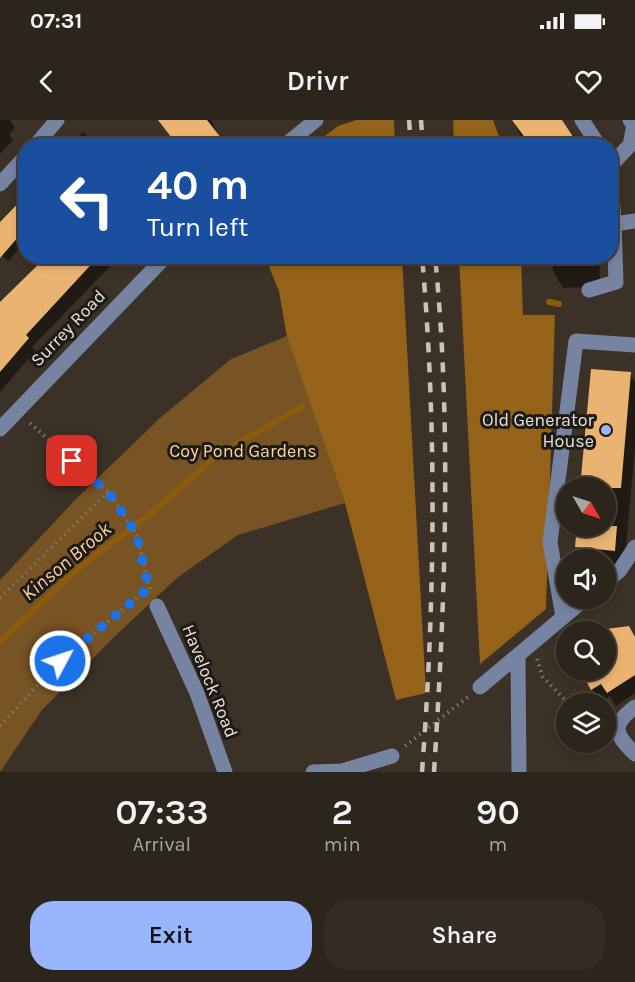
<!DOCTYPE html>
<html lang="en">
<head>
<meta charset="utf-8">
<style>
  :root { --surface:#2c251c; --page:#342d25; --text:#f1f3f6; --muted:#a6a5a3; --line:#48423b; --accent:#99b5fd }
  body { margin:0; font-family:Karla,sans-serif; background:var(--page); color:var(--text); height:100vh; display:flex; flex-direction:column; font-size:22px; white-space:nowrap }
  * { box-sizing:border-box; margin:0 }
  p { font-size:20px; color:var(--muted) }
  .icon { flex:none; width:33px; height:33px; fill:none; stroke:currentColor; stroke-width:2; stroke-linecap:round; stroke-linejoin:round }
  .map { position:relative; height:652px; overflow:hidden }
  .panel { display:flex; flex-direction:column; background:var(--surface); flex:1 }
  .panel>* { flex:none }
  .banner { position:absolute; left:18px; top:18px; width:600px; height:126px; border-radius:24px; box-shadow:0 3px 9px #0003,0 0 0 2px var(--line); background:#1a4fa0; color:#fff; overflow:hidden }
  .needle { width:39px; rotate:129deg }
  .controls { position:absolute; left:556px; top:357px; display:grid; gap:12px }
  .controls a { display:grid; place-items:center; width:60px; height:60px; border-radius:50%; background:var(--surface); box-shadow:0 3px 9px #0003,0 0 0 2px var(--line); font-size:30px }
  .pin { position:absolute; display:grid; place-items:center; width:51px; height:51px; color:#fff; margin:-26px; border-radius:12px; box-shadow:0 3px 9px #0006 }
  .me { position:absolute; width:66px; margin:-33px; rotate:50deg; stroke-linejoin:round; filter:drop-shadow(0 0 4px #0008) }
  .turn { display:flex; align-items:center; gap:21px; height:126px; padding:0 30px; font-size:27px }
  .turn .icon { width:78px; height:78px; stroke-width:2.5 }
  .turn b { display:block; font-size:42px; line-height:51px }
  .eta { display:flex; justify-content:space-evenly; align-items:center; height:102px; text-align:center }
  .eta b { font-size:36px; font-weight:600; line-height:42px }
  .cta { display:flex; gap:12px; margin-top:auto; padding:12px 30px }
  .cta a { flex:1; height:69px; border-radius:24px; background:var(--accent); color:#111; font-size:24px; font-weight:600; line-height:69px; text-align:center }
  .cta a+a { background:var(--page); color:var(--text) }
  .status { display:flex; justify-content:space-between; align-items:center; height:42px; padding:0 30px; background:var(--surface); direction:ltr }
  .status svg { height:16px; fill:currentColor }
  header { display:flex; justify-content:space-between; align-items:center; height:78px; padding:0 30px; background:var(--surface); font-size:27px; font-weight:600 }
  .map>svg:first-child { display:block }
  .green { fill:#785323 }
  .forest { fill:#956219 }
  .shadow { fill:#0007 }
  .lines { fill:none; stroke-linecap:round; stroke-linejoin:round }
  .stream { stroke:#8d5b0d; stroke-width:6 }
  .building { fill:#ebb371 }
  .path { stroke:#7f766c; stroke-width:4; stroke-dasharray:1.5 4.5; stroke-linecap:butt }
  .minor { stroke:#7683a1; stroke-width:15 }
  .rail { stroke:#cac3bb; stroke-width:4.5; stroke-dasharray:10 10; stroke-linecap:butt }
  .route { stroke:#1a73e8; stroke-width:10; stroke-dasharray:0 18 }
  .poi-dot { fill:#99b5fd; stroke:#1e1a15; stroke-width:2 }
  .labels { text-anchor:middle; stroke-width:6; stroke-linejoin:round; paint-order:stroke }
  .street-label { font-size:18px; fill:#e9e2db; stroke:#1e1a15 }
  .poi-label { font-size:18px; fill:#e9e2db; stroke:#1e1a15; text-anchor:end }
  .park-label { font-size:18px; fill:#fed3a0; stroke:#1e1a15 }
  .water-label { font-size:20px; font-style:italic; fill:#fcd09e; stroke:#1e1a15 }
</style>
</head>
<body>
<div class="status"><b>07:31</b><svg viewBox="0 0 49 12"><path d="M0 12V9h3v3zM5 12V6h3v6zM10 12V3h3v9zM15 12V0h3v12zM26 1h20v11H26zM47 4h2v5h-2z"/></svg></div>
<header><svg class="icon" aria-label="back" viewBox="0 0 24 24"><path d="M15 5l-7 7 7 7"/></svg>Drivr<svg class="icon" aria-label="heart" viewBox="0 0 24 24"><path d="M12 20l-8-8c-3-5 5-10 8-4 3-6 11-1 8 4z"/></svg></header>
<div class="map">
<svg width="635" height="652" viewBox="0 0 635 652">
  <rect width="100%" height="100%" fill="#3b3126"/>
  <path class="green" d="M287 216 345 383 238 415 178 457 111 520 42 590 0 652V460L76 379 160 298 231 239Z"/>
  <path class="forest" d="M356 0H394L395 25H313L338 6Z
    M453 0H493L502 25H454Z
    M265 137H402L426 573 396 580 345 383 287 217 279 171Z
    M459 137H521L523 195H555L546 489 480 544Z"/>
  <path class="shadow" d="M0 0H10L15 8 9 14 13 20 0 34Z
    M163 0H211L224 26H171L174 22 161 1Z
    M513 0H560L577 26H526Z
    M83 12 95 23 101 16 112 26H70Z
    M26 74V122L8 141 0 134V102Z
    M72 136H120L32 227 35 231 0 272V184L27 156 29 158Z
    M552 136H599L600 166 563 168 553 151Z
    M630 254 635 262V328L624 447 606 446V440H584L577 427 606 406V368Z
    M606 513 635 519V573L616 586 610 576 600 582 582 550H606Z"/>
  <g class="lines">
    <path class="stream" d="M549 182 559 184
      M0 521 78 449 156 389 220 333 302 287"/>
  </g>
  <path class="building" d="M158 0H207L222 19 213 26H178Z
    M512 0H562L579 26H531Z
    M26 75V108L0 138V102Z
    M47 136H99L26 215 29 218 0 252V182Z
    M591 249 631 252 621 368H580Z
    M577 406H617L615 431 575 427Z
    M629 506 635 517V555L607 573 601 564 591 570 580 550H606V509Z"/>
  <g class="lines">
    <path class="path" d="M30 303 108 372 136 413 151 472
      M0 478 108 372
      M537 539 543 557 569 584
      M0 606 60 541 144 472
      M405 626 468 577"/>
    <path class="minor" d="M582 0 599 26
      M35 26 57 0
      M284 26 316 0
      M610 43 614 104 635 101
      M612 44 630 25 634 5 630 0
      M0 64 26 36
      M589 170 616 162 614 104
      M0 309 166 136
      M606 462 620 450 635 427
      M157 486 197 573 225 652
      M563 497 550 422 576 221 635 225
      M518 536 519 652
      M480 567 586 478
      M635 587C610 606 615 614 635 634
      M313 652 342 651 392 636"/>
    <path class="rail" d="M409 0 411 26
      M421 0 423 26
      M422 652C435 480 437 309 422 136
      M434 652C445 480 452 308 435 136"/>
  </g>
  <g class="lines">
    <path class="route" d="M60 541 149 468 136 413 108 372 72 341"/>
  </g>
  <circle class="poi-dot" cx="606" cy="310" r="6"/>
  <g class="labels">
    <g class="street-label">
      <text transform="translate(68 208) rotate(-46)" y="6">Surrey Road</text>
      <text transform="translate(210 561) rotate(68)" y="6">Havelock Road</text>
    </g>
    <g class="poi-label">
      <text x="594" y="306">Old Generator<tspan x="594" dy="21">House</tspan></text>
    </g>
    <g class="park-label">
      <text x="243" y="337">Coy Pond Gardens</text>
    </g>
    <g class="water-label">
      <text transform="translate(66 441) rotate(-40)" y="7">Kinson Brook</text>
    </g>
  </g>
</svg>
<div class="controls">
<a><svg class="needle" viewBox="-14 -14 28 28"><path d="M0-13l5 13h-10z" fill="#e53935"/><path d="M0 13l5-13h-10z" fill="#a6a5a3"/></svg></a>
<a><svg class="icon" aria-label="sound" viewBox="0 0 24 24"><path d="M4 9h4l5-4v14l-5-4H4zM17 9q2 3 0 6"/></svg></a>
<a><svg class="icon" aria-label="search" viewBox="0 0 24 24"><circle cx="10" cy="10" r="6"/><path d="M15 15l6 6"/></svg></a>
<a><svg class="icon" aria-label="layers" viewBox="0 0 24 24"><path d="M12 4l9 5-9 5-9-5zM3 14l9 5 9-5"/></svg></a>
</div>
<div class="pin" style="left:72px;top:341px;background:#d93025"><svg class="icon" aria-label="arrive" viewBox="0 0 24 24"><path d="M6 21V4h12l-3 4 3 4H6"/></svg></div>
<svg class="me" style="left:60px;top:541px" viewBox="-20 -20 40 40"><circle r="17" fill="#1a73e8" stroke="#fff" stroke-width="3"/><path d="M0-11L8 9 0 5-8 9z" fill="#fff"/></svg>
<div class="banner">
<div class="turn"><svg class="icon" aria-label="left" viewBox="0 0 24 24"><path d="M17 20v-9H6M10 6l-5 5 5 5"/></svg><div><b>40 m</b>Turn left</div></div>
</div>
</div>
<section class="panel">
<div class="eta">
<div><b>07:33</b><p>Arrival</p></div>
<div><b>2</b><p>min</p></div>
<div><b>90</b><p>m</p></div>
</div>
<div class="cta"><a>Exit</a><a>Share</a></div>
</section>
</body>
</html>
